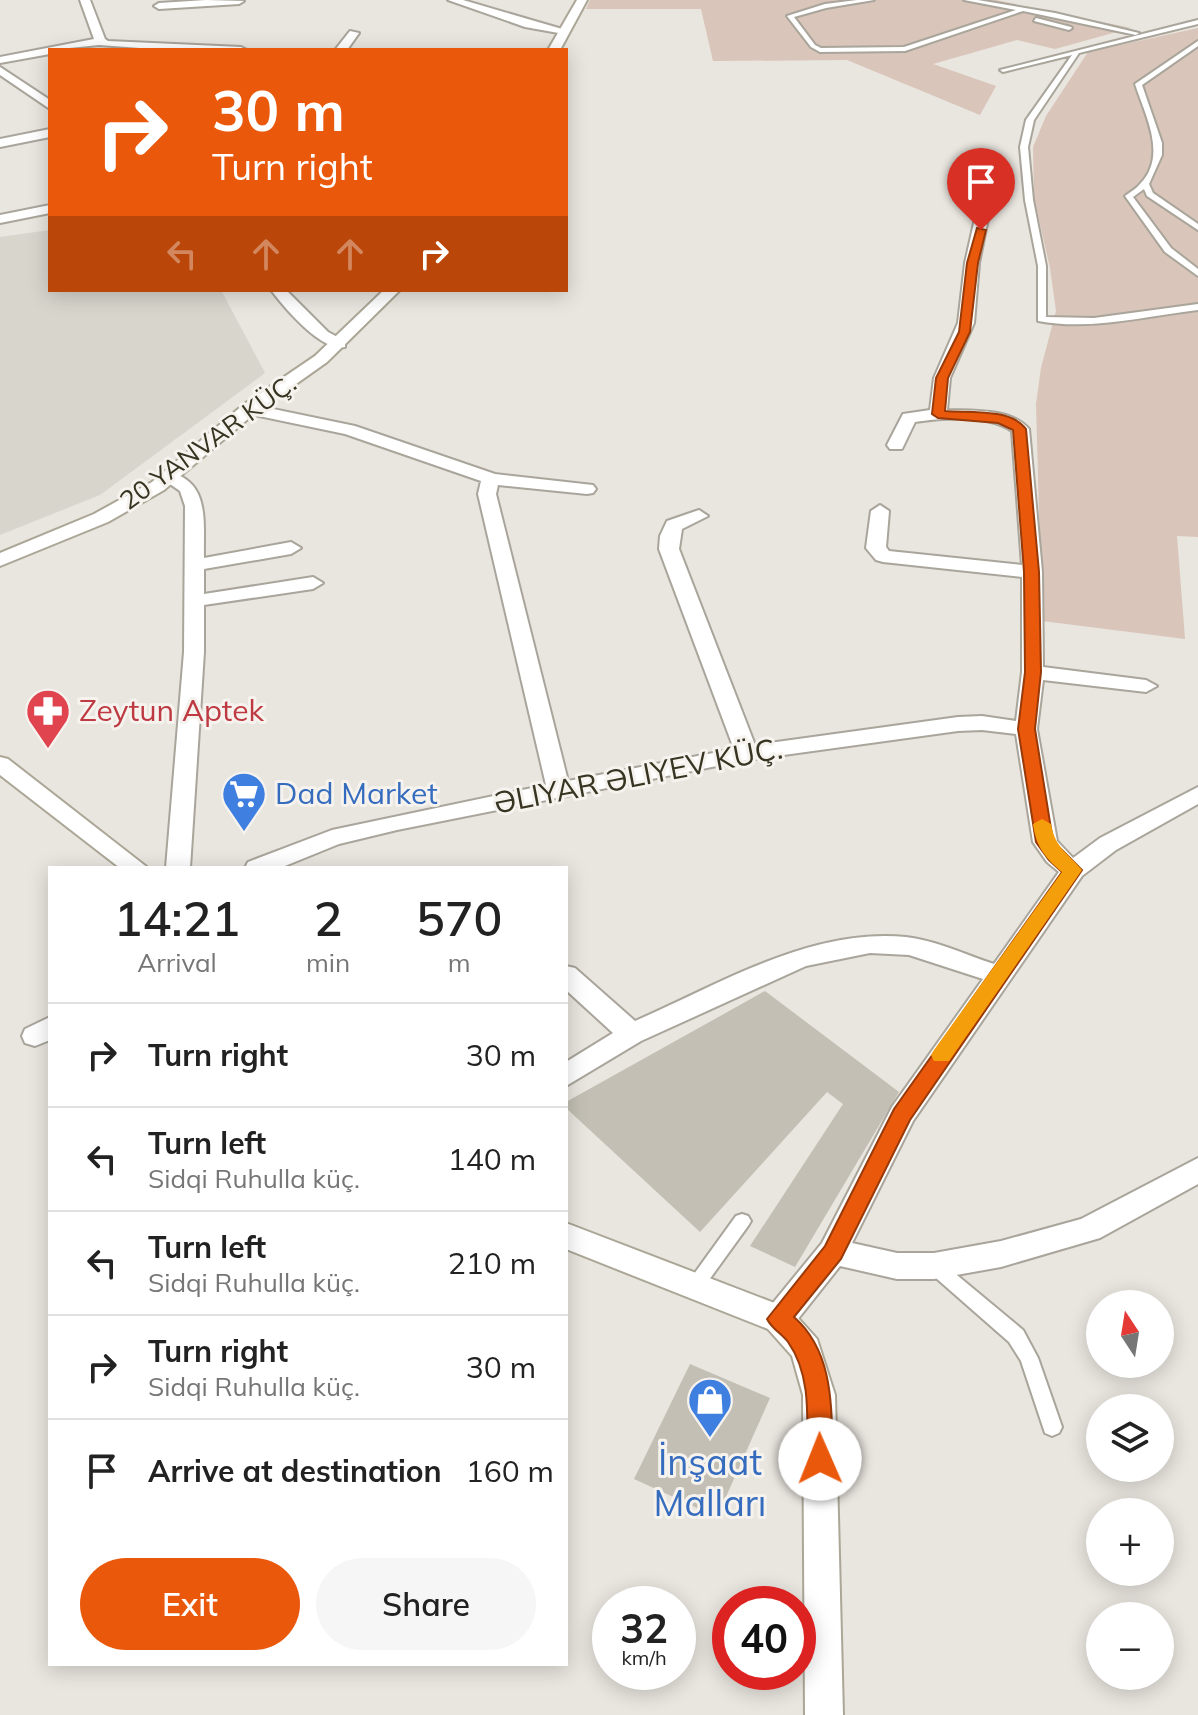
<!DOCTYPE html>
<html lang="en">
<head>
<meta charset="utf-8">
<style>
  :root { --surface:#fff; --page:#f6f6f6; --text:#222; --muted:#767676; --line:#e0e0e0; --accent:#ea580c }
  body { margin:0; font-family:Mulish,sans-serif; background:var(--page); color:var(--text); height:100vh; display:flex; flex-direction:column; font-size:30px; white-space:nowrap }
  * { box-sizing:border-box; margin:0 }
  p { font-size:26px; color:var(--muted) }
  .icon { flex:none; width:44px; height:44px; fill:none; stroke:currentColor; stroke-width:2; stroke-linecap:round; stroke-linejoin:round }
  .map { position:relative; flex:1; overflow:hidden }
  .panel { position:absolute; left:48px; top:866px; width:520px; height:800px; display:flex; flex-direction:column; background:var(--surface); border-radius:0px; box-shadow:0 4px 20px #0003 }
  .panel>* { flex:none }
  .banner { position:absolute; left:48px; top:48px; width:520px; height:244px; border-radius:0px; box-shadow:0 4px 20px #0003; background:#ea580c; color:#fff; overflow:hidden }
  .needle { width:52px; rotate:348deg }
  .tools { position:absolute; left:1086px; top:1290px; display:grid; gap:16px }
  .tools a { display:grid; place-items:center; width:88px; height:88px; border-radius:50%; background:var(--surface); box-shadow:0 4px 20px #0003; font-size:40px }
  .speed { position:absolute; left:592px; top:1586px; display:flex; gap:16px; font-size:40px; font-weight:700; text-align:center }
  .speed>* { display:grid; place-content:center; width:104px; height:104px; border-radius:50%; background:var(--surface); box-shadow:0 4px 20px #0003; line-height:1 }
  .speed small { font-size:20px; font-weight:400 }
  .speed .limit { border:12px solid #d22; background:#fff; color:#111 }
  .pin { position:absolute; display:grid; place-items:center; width:68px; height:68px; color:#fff; margin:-82px -34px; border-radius:50% 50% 50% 0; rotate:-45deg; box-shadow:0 0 8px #0007 }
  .pin .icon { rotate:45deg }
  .me { position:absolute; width:88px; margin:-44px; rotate:359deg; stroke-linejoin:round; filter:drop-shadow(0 0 6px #0008) }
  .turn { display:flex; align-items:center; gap:28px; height:168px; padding:0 32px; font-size:36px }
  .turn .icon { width:104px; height:104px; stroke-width:2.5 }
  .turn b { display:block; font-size:56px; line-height:68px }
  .lanes { display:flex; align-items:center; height:76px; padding:0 32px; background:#0003; justify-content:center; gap:40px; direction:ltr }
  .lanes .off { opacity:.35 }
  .eta { display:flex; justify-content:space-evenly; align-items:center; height:136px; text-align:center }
  .eta b { font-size:48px; font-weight:600; line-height:56px }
  .cta { display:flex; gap:16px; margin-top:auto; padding:16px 32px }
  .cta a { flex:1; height:92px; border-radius:48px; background:var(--accent); color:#fff; font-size:32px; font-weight:600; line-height:92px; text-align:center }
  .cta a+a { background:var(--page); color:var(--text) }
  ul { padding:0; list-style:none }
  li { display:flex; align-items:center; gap:24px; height:104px; padding:0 32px; border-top:2px solid var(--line) }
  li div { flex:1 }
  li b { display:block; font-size:30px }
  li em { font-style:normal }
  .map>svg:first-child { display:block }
  .built { fill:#d8d5cd }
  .green { fill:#d9c5b9 }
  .building { fill:#c3bfb4 }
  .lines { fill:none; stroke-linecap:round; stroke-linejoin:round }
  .lane-casing { stroke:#a9a59b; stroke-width:4 }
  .street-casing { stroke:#a9a59b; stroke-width:4 }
  .secondary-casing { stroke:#aba696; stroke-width:4 }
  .lane { fill:#fff; fill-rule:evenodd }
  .street { fill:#fff; fill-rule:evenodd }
  .secondary { fill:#fff; fill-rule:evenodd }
  .route { fill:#ea580c; stroke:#983908; stroke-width:2 }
  .slow { fill:#f59e0b }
  .labels { text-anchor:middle; stroke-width:6; stroke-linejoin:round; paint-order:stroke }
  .far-street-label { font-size:26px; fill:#373421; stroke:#f6f3ef }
  .health-label { font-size:30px; fill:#be3a42; stroke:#f6f3ef; text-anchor:start }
  .street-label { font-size:30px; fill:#373421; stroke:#f6f3ef }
  .shop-label { font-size:30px; fill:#366cbe; stroke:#f6f3ef; text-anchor:start }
  .near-shop-label { font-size:36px; fill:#366cbe; stroke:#f6f3ef }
</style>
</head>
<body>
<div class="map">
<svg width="1198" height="1715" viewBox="0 0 1198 1715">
  <rect width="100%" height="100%" fill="#e9e5df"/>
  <path class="built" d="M50 230V290H221L265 373 100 495 0 535V237Z"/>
  <path class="green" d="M590 0H996L1131 28 1055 49 1017 40 933 64 996 86 980 115 847 60 713 61 701 9H586Z
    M1198 28V537L1177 536 1185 639 1042 621 1036 404 1041 368 1056 311 1050 268 1034 198 1033 147 1046 116 1088 52Z"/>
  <path class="building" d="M765 991 899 1092 795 1267 750 1246 843 1104 827 1092 700 1232 566 1108V1102Z
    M690 1364 770 1398 717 1517 634 1479Z"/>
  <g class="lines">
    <g class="lane-casing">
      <path id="lane" d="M857 0H874L826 8 794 17 815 45 821 48 904 47 1016 10 964 0H978L1055 13 1139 33 1136 35 1023 11 905 51 820 52 811 47 787 16 825 4Z
        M1036 18 1071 27 1072 28 1069 30 1034 21Z
        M1198 20V24L1079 53 1034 120 1028 147 1033 200 1046 266V317L1094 318 1198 304V310C1146 316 1090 331 1038 321V266L1025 200 1020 147 1026 120 1072 55 1003 72 1000 70Z
        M1198 41V46L1142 85 1162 143V155L1149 184 1153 193 1198 224V230L1147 196 1144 189 1133 197 1171 248 1198 269V276L1165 252 1125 196C1130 192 1136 189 1140 184 1168 156 1145 115 1135 84Z
        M742 1214 748 1216 751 1221 748 1226 701 1291 695 1294 689 1291 686 1286 689 1281 736 1216Z
        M934 1258 940 1261 1023 1330 1038 1358 1062 1427 1059 1433 1052 1436 1045 1433 1021 1361 1009 1342 928 1271 925 1266 928 1261Z"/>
    </g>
    <g class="street-casing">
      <path id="street" d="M80 0H90L105 39 108 41 241 47 247 50H167L99 45 50 50V54L0 63V57L94 39Z
        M206 0 244 1 239 4 159 9 154 6 159 3Z
        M448 0H463L569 31 564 34 525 27Z
        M350 31 359 33 347 50H335Z
        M0 67 50 100V109L0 75Z
        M50 129V137L0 147V139Z
        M980 196 992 199 979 263 974 323 950 378 947 410C972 411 1011 408 1029 429L1042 572 1043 667 1146 680 1157 686 1146 692 1043 680 1037 729 1057 841 1073 858 1100 838 1198 787V804L1116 850 1082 876 913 1121 852 1243 897 1253H934L1001 1241 1081 1219 1198 1158V1184L1100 1238 1001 1267 934 1279H897L840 1266 790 1329 779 1333 768 1329 763 1319 768 1309 822 1243 892 1107 983 979 909 955 870 953 806 966 641 1041 566 1086V1062L613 1033 566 990V966L575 968 635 1021C720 984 810 928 906 937 935 940 966 955 994 964L1059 872 1047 862 1033 842 1016 734 982 730 958 731 747 760 397 830 339 844 280 868H245L248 862 332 830 546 785 478 494 481 481 345 434 249 414 241 409 249 404 355 426 495 474 593 485 596 489 593 493 587 494 498 485 496 494 568 781 734 749 659 549 660 536 667 521 699 510 708 516 682 529 679 549 755 745 958 717 982 716 1016 721 1022 672V577L883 562 876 560 866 548 871 511 880 505 889 511 886 547 889 551 1022 565 1012 431C987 414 943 418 915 422L902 449H890L887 445 903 414 930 410 934 378 958 323 965 263Z
        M50 205V213L0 223V215Z
        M271 290H286L328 332 345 341V347C321 352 284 307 271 290Z
        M169 472C211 482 203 523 204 558L291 542 301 548 291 554 204 569V594L313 577 323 583 313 589 204 605V652L190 868H166L184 652 185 506 180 491 160 477Z
        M50 1017V1040L35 1046 25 1043 22 1036 25 1029Z"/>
    </g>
    <g class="secondary-casing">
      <path id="secondary" d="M577 0H587L560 50H548Z
        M384 290H400L327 362 255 413 164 490 108 522 0 566V553L94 514 152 482 243 405 315 356Z
        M0 757 8 759 148 868H120L0 775Z
        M566 1223 790 1309 817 1339 835 1395 843 1715H805L803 1395 792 1356 768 1329 566 1249Z"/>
    </g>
    <use href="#lane" class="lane"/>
    <use href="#street" class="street"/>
    <use href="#secondary" class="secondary"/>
  </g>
  <path class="route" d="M977 228 986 230 978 263 970 332 948 378 945 411C969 413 1011 408 1026 429L1039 572 1041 672 1035 729 1053 841 1082 870 910 1120 841 1259 794 1317C835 1353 831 1410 833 1459L829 1468 820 1471 811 1468 807 1459C807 1420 812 1376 788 1342 781 1333 772 1329 767 1319L825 1246 894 1109 1062 872 1049 860 1036 842 1018 729 1025 672 1024 572 1013 430 998 423 938 418 932 414 936 378 959 332 967 263Z"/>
  <path class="slow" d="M1042 819 1051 824C1055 848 1068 853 1082 870L949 1061H934L931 1055 934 1050 1062 872C1045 858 1036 846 1033 824Z"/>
  <defs>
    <g id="pharmacy-pin" transform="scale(2.3)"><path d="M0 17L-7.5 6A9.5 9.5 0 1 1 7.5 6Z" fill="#e0444e" stroke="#f6f3ef"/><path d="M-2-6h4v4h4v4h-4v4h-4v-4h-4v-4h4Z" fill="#fff"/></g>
    <g id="supermarket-pin" transform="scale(2.3)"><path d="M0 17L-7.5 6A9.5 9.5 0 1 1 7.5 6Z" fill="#3f7fe0" stroke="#f6f3ef"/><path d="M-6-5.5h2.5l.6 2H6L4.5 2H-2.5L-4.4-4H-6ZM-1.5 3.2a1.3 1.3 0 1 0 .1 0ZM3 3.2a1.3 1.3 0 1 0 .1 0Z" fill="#fff"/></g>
    <g id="shop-pin" transform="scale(2.3)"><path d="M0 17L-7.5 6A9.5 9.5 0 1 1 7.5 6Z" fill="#3f7fe0" stroke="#f6f3ef"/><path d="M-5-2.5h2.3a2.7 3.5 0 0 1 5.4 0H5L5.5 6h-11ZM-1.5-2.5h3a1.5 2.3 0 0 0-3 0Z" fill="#fff"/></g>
  </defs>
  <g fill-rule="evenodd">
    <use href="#pharmacy-pin" x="48" y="711"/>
    <use href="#supermarket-pin" x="244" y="794"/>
    <use href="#shop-pin" x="710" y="1400"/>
  </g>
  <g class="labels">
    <g class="far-street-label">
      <text transform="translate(208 442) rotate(-36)" y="9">20 YANVAR KÜÇ.</text>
    </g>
    <g class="health-label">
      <text x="79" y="721">Zeytun Aptek</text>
    </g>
    <g class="street-label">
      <text transform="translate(638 776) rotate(-11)" y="10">ƏLIYAR ƏLIYEV KÜÇ.</text>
    </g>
    <g class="shop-label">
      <text x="275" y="804">Dad Market</text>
    </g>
    <g class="near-shop-label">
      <text x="710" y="1475">İnşaat<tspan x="710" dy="41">Malları</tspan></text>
    </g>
  </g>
</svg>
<div class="tools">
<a><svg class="needle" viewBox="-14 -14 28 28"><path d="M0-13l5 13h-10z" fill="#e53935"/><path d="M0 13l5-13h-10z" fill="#767676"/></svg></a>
<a><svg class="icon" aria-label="layers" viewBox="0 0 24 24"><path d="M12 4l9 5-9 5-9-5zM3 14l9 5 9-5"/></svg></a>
<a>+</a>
<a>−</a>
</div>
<div class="speed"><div>32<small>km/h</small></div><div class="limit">40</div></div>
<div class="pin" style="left:981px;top:230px;background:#d93025"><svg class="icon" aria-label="arrive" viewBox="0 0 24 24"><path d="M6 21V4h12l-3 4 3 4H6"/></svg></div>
<svg class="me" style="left:820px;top:1459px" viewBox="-20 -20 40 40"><circle r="19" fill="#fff"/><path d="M0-13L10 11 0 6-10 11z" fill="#ea580c"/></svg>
<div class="banner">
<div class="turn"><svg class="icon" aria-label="right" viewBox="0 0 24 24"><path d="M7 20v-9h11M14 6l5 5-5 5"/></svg><div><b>30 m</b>Turn right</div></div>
<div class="lanes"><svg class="icon off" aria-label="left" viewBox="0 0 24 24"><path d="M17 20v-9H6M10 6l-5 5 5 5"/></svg><svg class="icon off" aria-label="ahead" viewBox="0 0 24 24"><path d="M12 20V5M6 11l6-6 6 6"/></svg><svg class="icon off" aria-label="ahead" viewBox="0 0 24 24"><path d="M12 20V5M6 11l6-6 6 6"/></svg><svg class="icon" aria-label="right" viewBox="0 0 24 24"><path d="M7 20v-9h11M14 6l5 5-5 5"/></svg></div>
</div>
<section class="panel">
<div class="eta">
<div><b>14:21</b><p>Arrival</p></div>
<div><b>2</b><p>min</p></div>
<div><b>570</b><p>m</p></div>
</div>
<ul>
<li><svg class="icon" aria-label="right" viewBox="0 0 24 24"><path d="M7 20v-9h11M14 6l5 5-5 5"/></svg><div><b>Turn right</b></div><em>30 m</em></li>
<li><svg class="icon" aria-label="left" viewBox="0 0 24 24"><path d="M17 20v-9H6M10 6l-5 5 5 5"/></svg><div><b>Turn left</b><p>Sidqi Ruhulla küç.</p></div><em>140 m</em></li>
<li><svg class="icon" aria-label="left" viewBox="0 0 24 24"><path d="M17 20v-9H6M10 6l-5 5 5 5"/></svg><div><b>Turn left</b><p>Sidqi Ruhulla küç.</p></div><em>210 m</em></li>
<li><svg class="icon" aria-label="right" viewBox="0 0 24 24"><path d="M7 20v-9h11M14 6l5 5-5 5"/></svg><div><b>Turn right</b><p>Sidqi Ruhulla küç.</p></div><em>30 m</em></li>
<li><svg class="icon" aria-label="arrive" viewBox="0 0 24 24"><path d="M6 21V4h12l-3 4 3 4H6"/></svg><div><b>Arrive at destination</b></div><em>160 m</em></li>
</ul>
<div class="cta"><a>Exit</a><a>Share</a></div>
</section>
</div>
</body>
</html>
